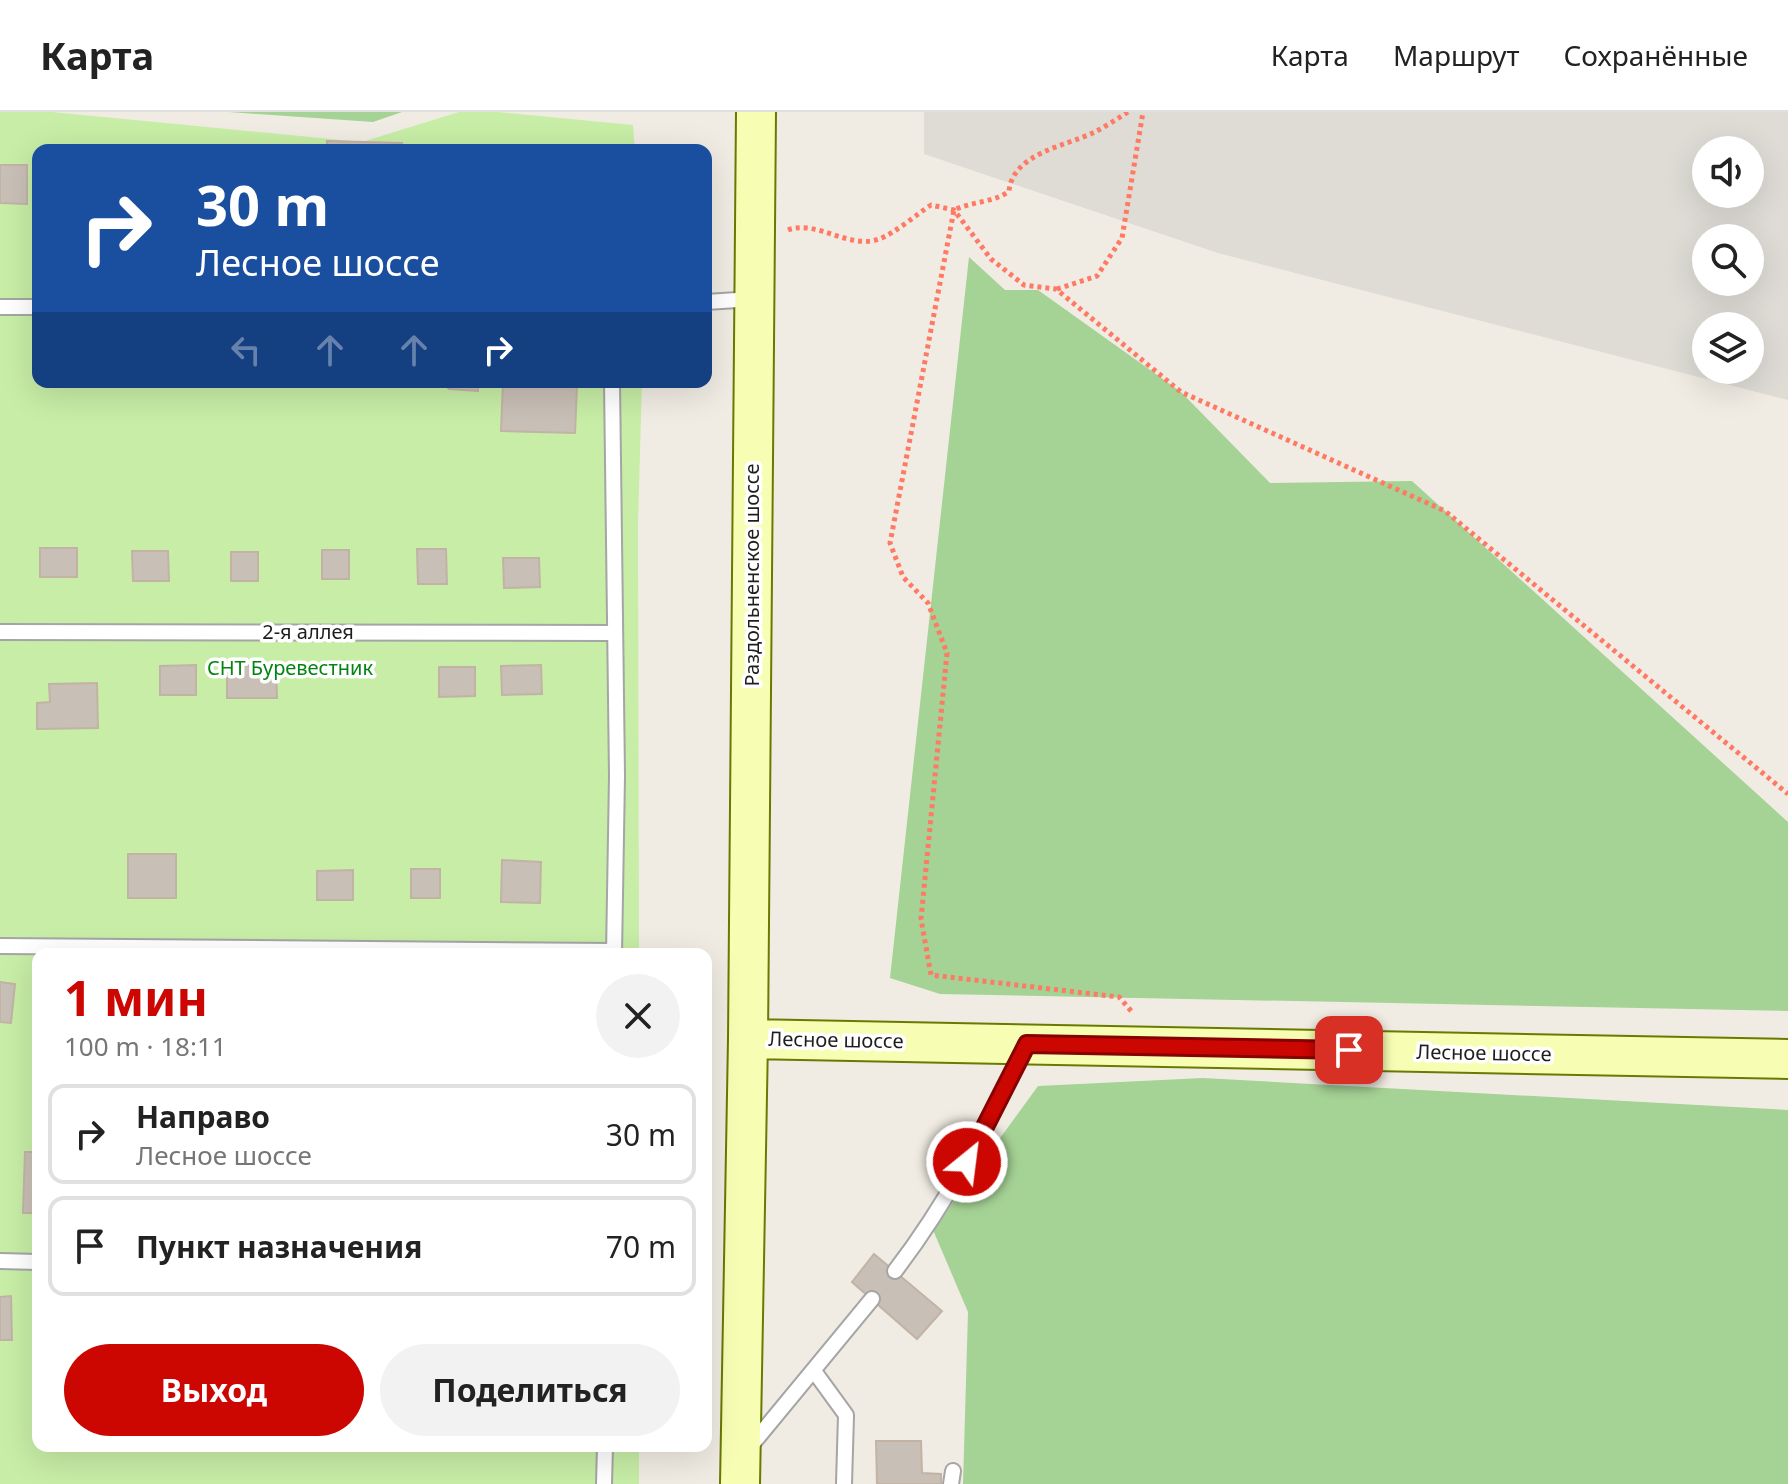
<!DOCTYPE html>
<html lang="ru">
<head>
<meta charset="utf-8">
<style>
  :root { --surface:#fff; --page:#f2f2f2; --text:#222; --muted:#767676; --line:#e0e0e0; --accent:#cc0600 }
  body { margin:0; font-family:"Noto Sans",sans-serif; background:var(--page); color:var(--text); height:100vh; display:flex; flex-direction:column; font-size:30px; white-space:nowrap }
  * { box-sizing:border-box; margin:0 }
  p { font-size:26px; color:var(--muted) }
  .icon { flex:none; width:44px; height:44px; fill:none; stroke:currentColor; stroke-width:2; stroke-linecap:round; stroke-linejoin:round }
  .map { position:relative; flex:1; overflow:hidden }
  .sheet { position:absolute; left:32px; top:836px; width:680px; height:504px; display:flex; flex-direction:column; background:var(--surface); border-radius:16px; box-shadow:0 8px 32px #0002 }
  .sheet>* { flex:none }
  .top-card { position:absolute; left:32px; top:32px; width:680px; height:244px; border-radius:16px; box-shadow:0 8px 32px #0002; background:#1a4fa0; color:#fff; overflow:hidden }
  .controls { position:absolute; left:1692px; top:24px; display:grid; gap:16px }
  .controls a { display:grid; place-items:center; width:72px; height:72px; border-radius:50%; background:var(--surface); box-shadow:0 8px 32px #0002; font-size:40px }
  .pin { position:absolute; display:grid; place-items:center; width:68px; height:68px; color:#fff; margin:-34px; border-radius:16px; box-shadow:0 4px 12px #0006 }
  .me { position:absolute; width:88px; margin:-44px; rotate:29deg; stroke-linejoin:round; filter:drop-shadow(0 0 6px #0008) }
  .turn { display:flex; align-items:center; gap:28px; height:168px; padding:0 32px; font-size:36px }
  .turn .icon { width:104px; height:104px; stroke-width:2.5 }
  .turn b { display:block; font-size:56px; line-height:68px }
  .lanes { display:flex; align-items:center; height:76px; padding:0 32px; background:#0003; justify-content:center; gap:40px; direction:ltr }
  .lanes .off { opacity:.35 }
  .round { display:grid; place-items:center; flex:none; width:84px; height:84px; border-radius:42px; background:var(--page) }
  .overview { display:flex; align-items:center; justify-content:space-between; height:136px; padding:0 32px }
  h1 { font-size:48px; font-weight:700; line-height:60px; color:var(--accent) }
  .action { display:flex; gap:16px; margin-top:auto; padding:16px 32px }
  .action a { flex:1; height:92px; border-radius:48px; background:var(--accent); color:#fff; font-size:32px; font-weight:700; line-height:92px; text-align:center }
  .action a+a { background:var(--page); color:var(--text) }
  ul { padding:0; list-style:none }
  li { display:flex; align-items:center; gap:24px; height:100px; margin:0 16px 12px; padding:0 16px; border:4px solid var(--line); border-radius:16px }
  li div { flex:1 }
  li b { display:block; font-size:30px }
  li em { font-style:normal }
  header { display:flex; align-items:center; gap:48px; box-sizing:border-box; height:112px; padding:0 40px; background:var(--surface); border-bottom:2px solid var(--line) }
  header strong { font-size:38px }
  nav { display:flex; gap:44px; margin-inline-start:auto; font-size:28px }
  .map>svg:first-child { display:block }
  .airport { fill:#dedcd5; fill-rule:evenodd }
  .grass { fill:#c7eda6 }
  .forest { fill:#a5d295 }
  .building { fill:#c8bfb6; stroke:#c2b3a5; stroke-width:2 }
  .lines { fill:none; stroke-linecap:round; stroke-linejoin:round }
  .service-casing { stroke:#a5a5a5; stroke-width:18 }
  .secondary-casing { stroke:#697a00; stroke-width:42 }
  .path { stroke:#ff7a65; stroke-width:5; stroke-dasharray:4 4; stroke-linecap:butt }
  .service { stroke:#fff; stroke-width:14 }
  .secondary { stroke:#f7feb4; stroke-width:38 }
  .route-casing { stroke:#850400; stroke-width:20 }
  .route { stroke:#cc0600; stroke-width:14 }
  .labels { text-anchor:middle; stroke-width:7; stroke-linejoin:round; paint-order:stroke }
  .street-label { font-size:20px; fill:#1e1e1e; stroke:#fff }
  .park-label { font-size:20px; fill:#048413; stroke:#fff }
</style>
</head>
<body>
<header>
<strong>Карта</strong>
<nav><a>Карта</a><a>Маршрут</a><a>Сохранённые</a></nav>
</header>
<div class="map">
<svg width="1788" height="1372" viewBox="0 0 1788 1372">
  <rect width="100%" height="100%" fill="#f0ece3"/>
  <path class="airport" d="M924 0H1788V288L1218 141 924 42ZM1706 38H1750V82H1706ZM1706 126H1750V170H1706ZM1706 214H1750V258H1706Z"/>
  <path class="grass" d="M0 0H52L362 30 459 0H498L633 13 635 38H38V270H642L638 411 639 842H38V1334H639V1372H0Z"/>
  <path class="forest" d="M229 0H402L373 10Z
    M969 145 1005 178H1038L1181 280 1270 371 1412 369 1788 710V899L940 882 890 866Z
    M1203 966 1788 998V1372H963L968 1200 933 1118 1038 974Z"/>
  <path class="building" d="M327 29 402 31V38H327Z
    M0 53H27V92L0 91Z
    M442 270H478V279L449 277Z
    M503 270 577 274 575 321 501 319Z
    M40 436H77V465H40Z
    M417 437H446L447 472H418Z
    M322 438H349V467H322Z
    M132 439H168L169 469H133Z
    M231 440H258V469H231Z
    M503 446H539L540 475 504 476Z
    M196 553V583H160V554Z
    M276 553 277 586H227V554Z
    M541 553 542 582 502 583 501 554Z
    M439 555H475V584L439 585Z
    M97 571 98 616 37 617V591L50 590 49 572Z
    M128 742H176V786H128Z
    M502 748 541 750 540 791 501 790Z
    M411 757H440V786H411Z
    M353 758V788H317V759Z
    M0 870 15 872 11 911 0 910Z
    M25 1040H38V1101H23Z
    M874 1142 942 1199 917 1227 852 1170Z
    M11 1184 12 1228H0V1185Z
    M876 1329H921L922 1361 941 1362V1372H877Z"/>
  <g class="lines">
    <g class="service-casing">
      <path id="service" d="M706 190 753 187
        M0 195H38
        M612 270 617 664 614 842
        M0 520 615 521
        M0 834 614 839
        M0 1149 38 1150
        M895 1159C948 1090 987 1014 1025 936
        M814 1259 846 1303 844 1372
        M749 1336 872 1187
        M604 1372 605 1334
        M951 1372 953 1359"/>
    </g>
    <g class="secondary-casing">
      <path id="secondary" d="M748 927 1788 947
        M740 1372 748 927 756 0"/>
    </g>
    <path class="path" d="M1128 0C1117 7 1106 14 1095 20 1066 34 1013 41 1009 79 996 90 970 90 954 98L890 431 903 465 928 491 947 541 921 807 931 863 1119 885 1132 900
      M788 118C816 107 849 138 879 127 894 122 917 102 931 93L954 98 991 147 1024 173 1056 177 1181 280 1445 399 1788 682
      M1057 177 1097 164 1122 126 1143 0"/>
    <use href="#service" class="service"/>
    <use href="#secondary" class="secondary"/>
  </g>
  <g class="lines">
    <g class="route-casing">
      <path id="route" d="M967 1050 1027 932 1349 938"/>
    </g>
    <use href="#route" class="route"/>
  </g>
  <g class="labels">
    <g class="street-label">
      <text transform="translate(752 463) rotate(-90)" y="7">Раздольненское шоссе</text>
      <text x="308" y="527">2-я аллея</text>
      <text transform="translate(836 928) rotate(1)" y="7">Лесное шоссе</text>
      <text transform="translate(1484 941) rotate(1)" y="7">Лесное шоссе</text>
    </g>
    <g class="park-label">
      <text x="290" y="563">СНТ Буревестник</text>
    </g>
  </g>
</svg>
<div class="controls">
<a><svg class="icon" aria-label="sound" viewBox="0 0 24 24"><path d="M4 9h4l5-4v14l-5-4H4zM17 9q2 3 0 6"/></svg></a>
<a><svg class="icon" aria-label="search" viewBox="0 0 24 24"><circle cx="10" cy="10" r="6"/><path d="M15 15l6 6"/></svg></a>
<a><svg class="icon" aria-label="layers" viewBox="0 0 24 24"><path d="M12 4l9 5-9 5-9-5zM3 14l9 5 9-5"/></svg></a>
</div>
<div class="pin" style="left:1349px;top:938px;background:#d93025"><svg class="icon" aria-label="arrive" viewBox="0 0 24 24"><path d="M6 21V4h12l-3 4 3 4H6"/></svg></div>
<svg class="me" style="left:967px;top:1050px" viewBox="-20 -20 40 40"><circle r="17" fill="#cc0600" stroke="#fff" stroke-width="3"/><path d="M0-11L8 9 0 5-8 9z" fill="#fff"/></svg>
<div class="top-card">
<div class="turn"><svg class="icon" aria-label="right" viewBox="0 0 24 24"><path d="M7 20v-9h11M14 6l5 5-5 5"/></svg><div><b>30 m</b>Лесное шоссе</div></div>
<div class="lanes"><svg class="icon off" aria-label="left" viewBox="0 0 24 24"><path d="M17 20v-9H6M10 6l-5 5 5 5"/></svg><svg class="icon off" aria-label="ahead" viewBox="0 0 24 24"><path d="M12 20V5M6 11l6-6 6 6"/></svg><svg class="icon off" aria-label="ahead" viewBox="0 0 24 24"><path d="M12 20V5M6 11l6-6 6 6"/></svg><svg class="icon" aria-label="right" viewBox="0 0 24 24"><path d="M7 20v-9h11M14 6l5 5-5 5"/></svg></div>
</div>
<section class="sheet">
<div class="overview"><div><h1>1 мин</h1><p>100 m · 18:11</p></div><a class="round"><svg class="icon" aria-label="close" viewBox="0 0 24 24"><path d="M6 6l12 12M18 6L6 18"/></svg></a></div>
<ul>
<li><svg class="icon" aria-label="right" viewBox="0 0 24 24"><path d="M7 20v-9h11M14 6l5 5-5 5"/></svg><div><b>Направо</b><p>Лесное шоссе</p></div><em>30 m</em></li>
<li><svg class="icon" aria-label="arrive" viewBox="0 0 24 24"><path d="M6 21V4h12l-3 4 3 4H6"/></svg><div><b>Пункт назначения</b></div><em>70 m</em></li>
</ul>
<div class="action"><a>Выход</a><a>Поделиться</a></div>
</section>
</div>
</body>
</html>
